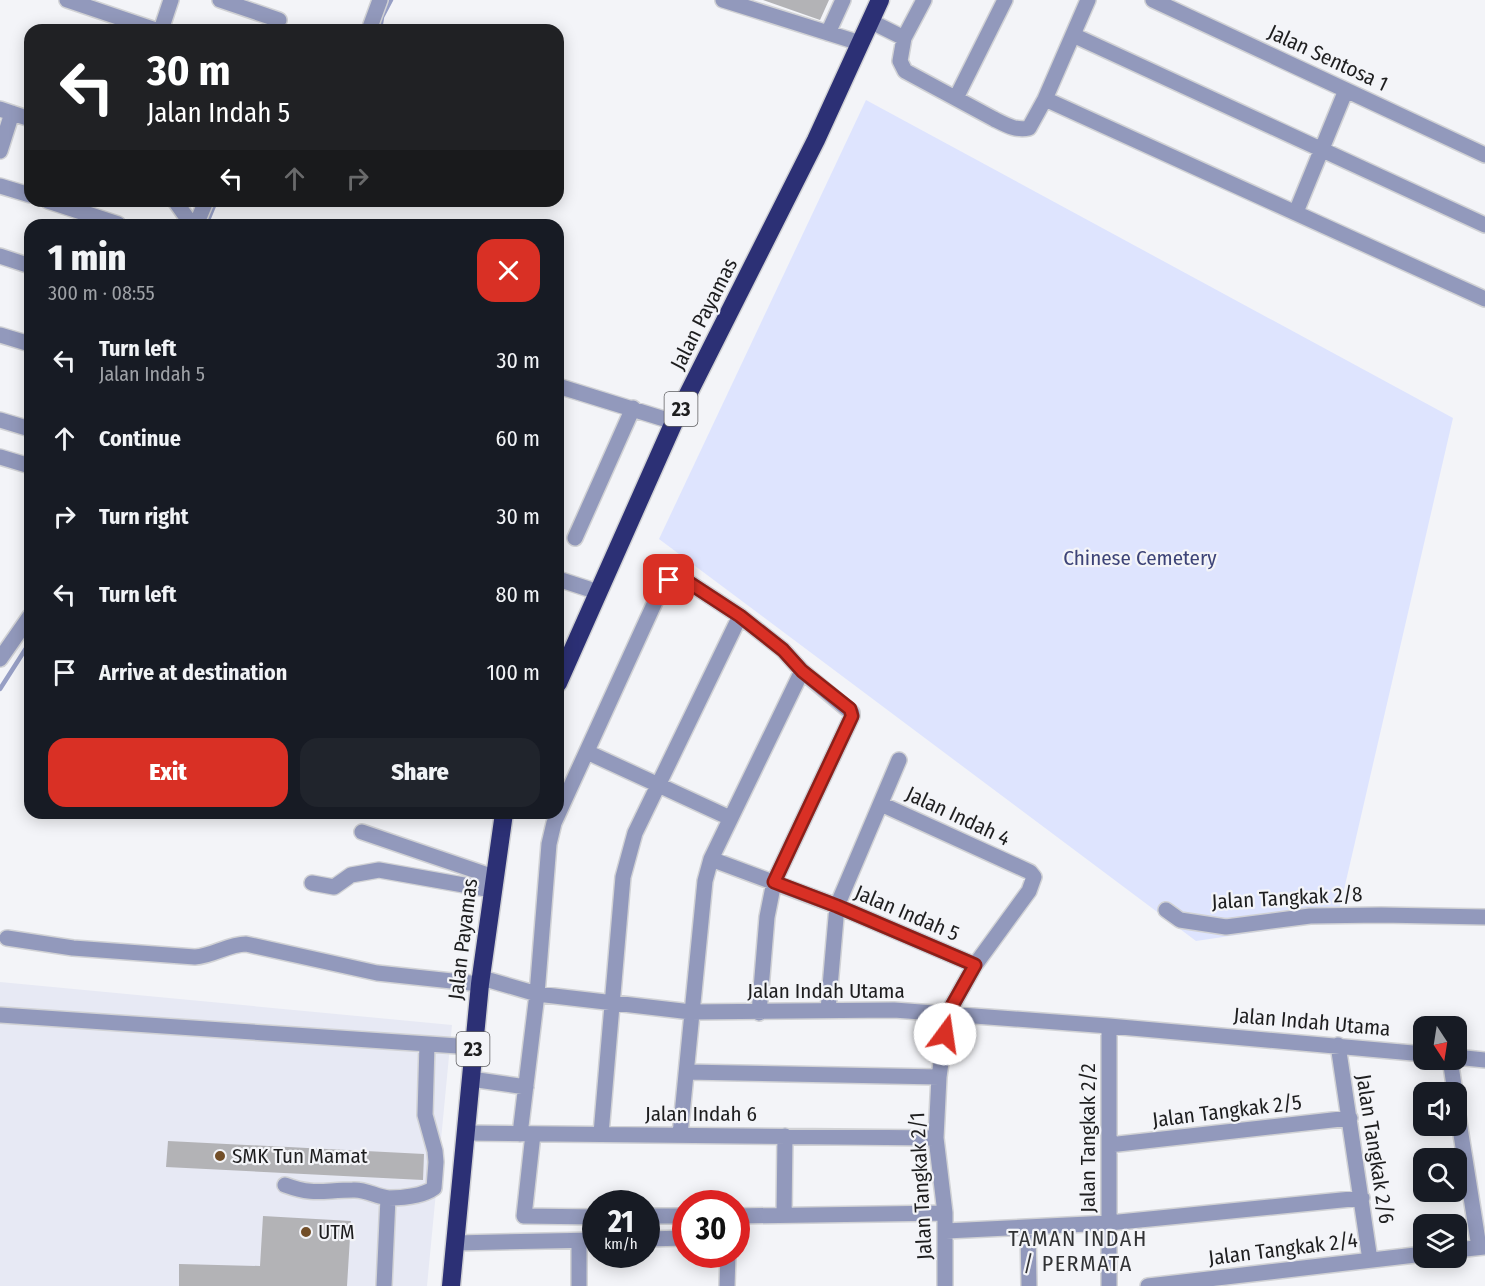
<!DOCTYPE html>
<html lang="en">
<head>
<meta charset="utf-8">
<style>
  :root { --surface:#171b24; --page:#20242c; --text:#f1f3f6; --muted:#9ea1a6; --accent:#d93025 }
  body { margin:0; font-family:"Fira Sans Condensed",sans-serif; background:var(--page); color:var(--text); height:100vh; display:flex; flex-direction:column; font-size:22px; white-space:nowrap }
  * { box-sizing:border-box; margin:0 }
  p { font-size:20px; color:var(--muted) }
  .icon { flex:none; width:33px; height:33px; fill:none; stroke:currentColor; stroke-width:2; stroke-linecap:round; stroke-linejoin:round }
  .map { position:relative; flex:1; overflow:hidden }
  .sheet { position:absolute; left:24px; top:219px; width:540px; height:600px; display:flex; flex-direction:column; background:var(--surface); border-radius:18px; box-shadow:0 3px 15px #0003 }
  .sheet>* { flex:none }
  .guide { position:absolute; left:24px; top:24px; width:540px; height:183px; border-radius:18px; box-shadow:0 3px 15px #0003; background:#202124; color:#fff; overflow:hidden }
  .needle { width:39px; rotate:168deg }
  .buttons { position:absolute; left:1413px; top:1016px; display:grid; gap:12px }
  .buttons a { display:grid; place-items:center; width:54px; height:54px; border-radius:12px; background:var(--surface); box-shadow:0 3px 15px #0003; font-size:30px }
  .speed { position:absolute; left:582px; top:1190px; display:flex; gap:12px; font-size:30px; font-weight:700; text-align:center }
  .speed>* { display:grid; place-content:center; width:78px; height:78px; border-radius:50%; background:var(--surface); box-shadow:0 3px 15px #0003; line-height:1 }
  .speed small { font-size:15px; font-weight:400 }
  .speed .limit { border:9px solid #d22; background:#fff; color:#111 }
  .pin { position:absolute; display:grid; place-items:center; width:51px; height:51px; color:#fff; margin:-26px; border-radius:12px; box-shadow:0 3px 9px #0006 }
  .me { position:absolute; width:66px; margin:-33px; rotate:14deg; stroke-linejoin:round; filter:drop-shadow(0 0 4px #0008) }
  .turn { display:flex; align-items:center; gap:21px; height:126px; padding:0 24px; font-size:27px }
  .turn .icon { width:78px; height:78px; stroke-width:2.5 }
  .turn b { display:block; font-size:42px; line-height:51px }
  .lanes { display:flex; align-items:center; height:57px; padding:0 24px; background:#0003; justify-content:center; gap:30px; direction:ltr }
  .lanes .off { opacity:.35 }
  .round { display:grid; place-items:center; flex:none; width:63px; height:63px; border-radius:18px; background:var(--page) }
  .headline { display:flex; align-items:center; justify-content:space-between; height:102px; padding:0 24px }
  h1 { font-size:36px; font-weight:800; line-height:45px }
  .button { display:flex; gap:12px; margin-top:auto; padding:12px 24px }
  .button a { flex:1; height:69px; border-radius:18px; background:var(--accent); color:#fff; font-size:24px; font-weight:800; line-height:69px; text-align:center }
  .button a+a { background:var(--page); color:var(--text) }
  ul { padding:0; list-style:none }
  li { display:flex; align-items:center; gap:18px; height:78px; padding:0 24px }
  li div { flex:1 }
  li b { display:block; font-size:22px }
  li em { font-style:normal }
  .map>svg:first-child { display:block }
  .built { fill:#e7e9f4 }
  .green { fill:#dee4fe }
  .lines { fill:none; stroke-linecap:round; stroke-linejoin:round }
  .stream { stroke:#979fc5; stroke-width:4.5 }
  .building { fill:#b3b3b6 }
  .minor-casing { stroke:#d1d2d5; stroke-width:18 }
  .highway-casing { stroke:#d1d2d5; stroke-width:21 }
  .minor { stroke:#9299bc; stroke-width:15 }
  .highway { stroke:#2c3075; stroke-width:18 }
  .route-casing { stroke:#8d1f18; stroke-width:15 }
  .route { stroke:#d93025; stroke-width:10 }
  .poi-dot { fill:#724e28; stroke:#f3f4f8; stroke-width:2 }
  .labels { text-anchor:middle; stroke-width:4.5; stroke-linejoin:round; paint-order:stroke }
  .shield { fill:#f3f4f8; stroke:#5e5e60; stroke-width:1.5 }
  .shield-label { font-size:20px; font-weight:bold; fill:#1e1e1f }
  .street-label { font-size:21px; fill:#1e1e1f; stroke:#f3f4f8 }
  .park-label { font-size:21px; fill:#3d4478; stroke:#f3f4f8 }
  .poi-label { font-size:21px; fill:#1e1e1f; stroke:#f3f4f8; text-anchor:start }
  .neighbourhood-label { font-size:22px; letter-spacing:1.5px; fill:#323335; stroke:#f3f4f8 }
</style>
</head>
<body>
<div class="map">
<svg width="1485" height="1286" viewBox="0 0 1485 1286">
  <rect width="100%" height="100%" fill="#f3f4f8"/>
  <path class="built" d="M0 982 452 1025 427 1286H0Z"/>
  <path class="green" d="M866 100 1453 418 1337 920 1196 941 659 539Z"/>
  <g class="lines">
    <path class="stream" d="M380 30 382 17 391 0
      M206 225 216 201
      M0 689 30 642"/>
  </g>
  <path class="building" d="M763 0H829L820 20Z
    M168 1141 424 1154 423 1180 166 1167Z
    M263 1216 351 1221 347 1286H179V1264L260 1266Z"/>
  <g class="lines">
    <g class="minor-casing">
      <path id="minor" d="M67 0 156 30
        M220 0 279 20
        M723 0 860 43
        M1153 0 1485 155
        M870 21 904 38 924 0
        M161 30 171 0
        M369 30 380 0
        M828 33 843 0
        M1073 35 1485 225
        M904 38 900 61 905 71 994 119C1006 125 1016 131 1029 128L1045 99 1088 0
        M956 98 1005 0
        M1045 99 1485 299
        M0 109 30 119
        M0 151 12 113
        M0 186 30 195
        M48 201 118 224
        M175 201 192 225
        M1296 212 1346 90
        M196 225 206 201
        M0 256 30 266
        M0 335 30 344
        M558 386 674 422
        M0 420 30 429
        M0 457 30 466
        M575 538 633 408
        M558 579 598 592
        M0 659 30 616
        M587 752 730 818
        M881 804 1030 872 1034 877 1029 891 975 965 948 1013 939 1077 936 1138 945 1213V1286
        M362 832 494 877
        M711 859 837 906 975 965
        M312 883 334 887 351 875 379 870 492 890
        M1166 910 1180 920 1226 927 1310 916 1381 915 1485 917
        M7 938 73 948 195 957C213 956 228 944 246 944L377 973 480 984
        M482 978 537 994 691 1012 894 1010 1109 1026 1424 1054
        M828 1010 837 906 899 760
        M0 1015 473 1047
        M1109 1026V1286
        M1338 1045 1370 1260
        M1456 1057 1485 1060
        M1450 1059 1455 1092
        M687 1072 939 1077
        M471 1079 526 1087
        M1456 1103 1479 1247
        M466 1133 936 1138
        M520 1134 537 994 549 844 554 823 661 589C666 581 672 578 682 578L740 616 783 650 802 671 852 713V716L774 882 767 917 759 1013
        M533 1134 524 1216 596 1217
        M601 1134 623 877 635 833 740 616
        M680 1135 705 881 711 859 802 671
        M1109 1145 1350 1118
        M285 1185C315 1196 323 1190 353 1190 366 1189 376 1197 389 1198 402 1198 423 1196 434 1188L436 1162 435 1151 425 1115 427 1044
        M784 1215 785 1136
        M646 1216H686
        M736 1216 945 1213
        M1028 1227 1029 1286
        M946 1231 1109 1223 1362 1198
        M646 1239 686 1238
        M455 1243 596 1240
        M1456 1250 1485 1247
        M384 1286 388 1198
        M579 1286V1241
        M727 1286 728 1254
        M1148 1286 1424 1254"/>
    </g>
    <g class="highway-casing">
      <path id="highway" d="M558 683 674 422 816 140 880 0
        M451 1286 480 984 504 813"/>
    </g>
    <use href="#minor" class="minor"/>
    <use href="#highway" class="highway"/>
  </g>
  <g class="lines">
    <g class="route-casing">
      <path id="route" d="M669 580 682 578 740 616 783 650 802 671 850 709 852 716 774 882 837 906 975 965 948 1013 945 1034"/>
    </g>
    <use href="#route" class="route"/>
  </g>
  <g class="poi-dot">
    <circle cx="220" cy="1156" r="6"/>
    <circle cx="306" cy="1232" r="6"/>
  </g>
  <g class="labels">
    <g class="shield">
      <rect x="664.5" y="392" width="33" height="34" rx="4.5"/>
      <rect x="456.5" y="1032" width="33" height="34" rx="4.5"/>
    </g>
    <g class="shield-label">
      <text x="681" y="416">23</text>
      <text x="473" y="1056">23</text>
    </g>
    <g class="street-label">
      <text transform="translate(1328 58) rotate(25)" y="7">Jalan Sentosa 1</text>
      <text transform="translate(704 314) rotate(-63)" y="7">Jalan Payamas</text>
      <text transform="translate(958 816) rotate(25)" y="7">Jalan Indah 4</text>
      <text transform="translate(1287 898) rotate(-3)" y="7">Jalan Tangkak 2/8</text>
      <text transform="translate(907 913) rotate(23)" y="7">Jalan Indah 5</text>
      <text transform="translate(463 939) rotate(-83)" y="7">Jalan Payamas</text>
      <text x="826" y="998">Jalan Indah Utama</text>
      <text transform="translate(1312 1022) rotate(5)" y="7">Jalan Indah Utama</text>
      <text transform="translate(1227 1111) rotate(-7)" y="7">Jalan Tangkak 2/5</text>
      <text x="701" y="1121">Jalan Indah 6</text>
      <text transform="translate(1088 1138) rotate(-90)" y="7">Jalan Tangkak 2/2</text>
      <text transform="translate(1375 1149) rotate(81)" y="7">Jalan Tangkak 2/6</text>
      <text transform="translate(921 1186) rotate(-93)" y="7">Jalan Tangkak 2/1</text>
      <text transform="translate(1283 1249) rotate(-7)" y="7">Jalan Tangkak 2/4</text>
    </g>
    <g class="park-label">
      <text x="1140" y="565">Chinese Cemetery</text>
    </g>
    <g class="poi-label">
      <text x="232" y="1163">SMK Tun Mamat</text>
      <text x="318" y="1239">UTM</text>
    </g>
    <g class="neighbourhood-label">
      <text x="1078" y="1246">TAMAN INDAH<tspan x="1078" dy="25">/ PERMATA</tspan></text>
    </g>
  </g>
</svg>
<div class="buttons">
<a><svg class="needle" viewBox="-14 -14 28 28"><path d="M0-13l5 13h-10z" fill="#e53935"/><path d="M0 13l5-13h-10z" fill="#9ea1a6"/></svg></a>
<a><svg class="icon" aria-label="sound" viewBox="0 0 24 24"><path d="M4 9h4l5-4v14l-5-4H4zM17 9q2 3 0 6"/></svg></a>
<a><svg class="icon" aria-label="search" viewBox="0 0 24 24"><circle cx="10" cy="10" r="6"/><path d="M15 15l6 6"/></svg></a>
<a><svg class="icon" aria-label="layers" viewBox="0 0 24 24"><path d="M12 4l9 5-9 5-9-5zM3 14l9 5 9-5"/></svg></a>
</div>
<div class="speed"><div>21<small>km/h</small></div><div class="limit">30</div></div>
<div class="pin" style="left:669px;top:580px;background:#d93025"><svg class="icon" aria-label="arrive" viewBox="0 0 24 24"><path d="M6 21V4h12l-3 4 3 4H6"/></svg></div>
<svg class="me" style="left:945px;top:1034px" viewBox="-20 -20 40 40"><circle r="19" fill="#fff"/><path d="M0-13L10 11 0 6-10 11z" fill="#d93025"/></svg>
<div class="guide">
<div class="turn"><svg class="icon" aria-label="left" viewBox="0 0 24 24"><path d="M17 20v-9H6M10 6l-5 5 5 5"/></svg><div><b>30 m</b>Jalan Indah 5</div></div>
<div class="lanes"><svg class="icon" aria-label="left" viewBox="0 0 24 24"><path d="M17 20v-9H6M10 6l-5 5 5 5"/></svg><svg class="icon off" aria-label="ahead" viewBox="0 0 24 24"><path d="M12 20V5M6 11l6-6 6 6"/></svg><svg class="icon off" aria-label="right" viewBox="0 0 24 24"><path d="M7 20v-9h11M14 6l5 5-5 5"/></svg></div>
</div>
<section class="sheet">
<div class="headline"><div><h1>1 min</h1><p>300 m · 08:55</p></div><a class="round" style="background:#d93025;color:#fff"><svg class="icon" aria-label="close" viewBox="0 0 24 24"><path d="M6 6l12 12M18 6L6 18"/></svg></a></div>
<ul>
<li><svg class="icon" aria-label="left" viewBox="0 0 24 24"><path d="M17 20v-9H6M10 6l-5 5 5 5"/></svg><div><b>Turn left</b><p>Jalan Indah 5</p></div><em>30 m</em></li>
<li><svg class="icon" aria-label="ahead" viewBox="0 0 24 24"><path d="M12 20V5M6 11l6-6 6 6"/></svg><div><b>Continue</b></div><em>60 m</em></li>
<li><svg class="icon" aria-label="right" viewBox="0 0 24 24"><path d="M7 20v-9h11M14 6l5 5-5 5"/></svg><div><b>Turn right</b></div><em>30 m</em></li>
<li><svg class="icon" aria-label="left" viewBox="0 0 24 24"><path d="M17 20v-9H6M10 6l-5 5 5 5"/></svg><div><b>Turn left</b></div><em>80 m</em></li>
<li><svg class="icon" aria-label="arrive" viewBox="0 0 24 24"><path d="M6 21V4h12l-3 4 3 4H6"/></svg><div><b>Arrive at destination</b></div><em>100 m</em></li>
</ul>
<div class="button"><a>Exit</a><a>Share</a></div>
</section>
</div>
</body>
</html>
